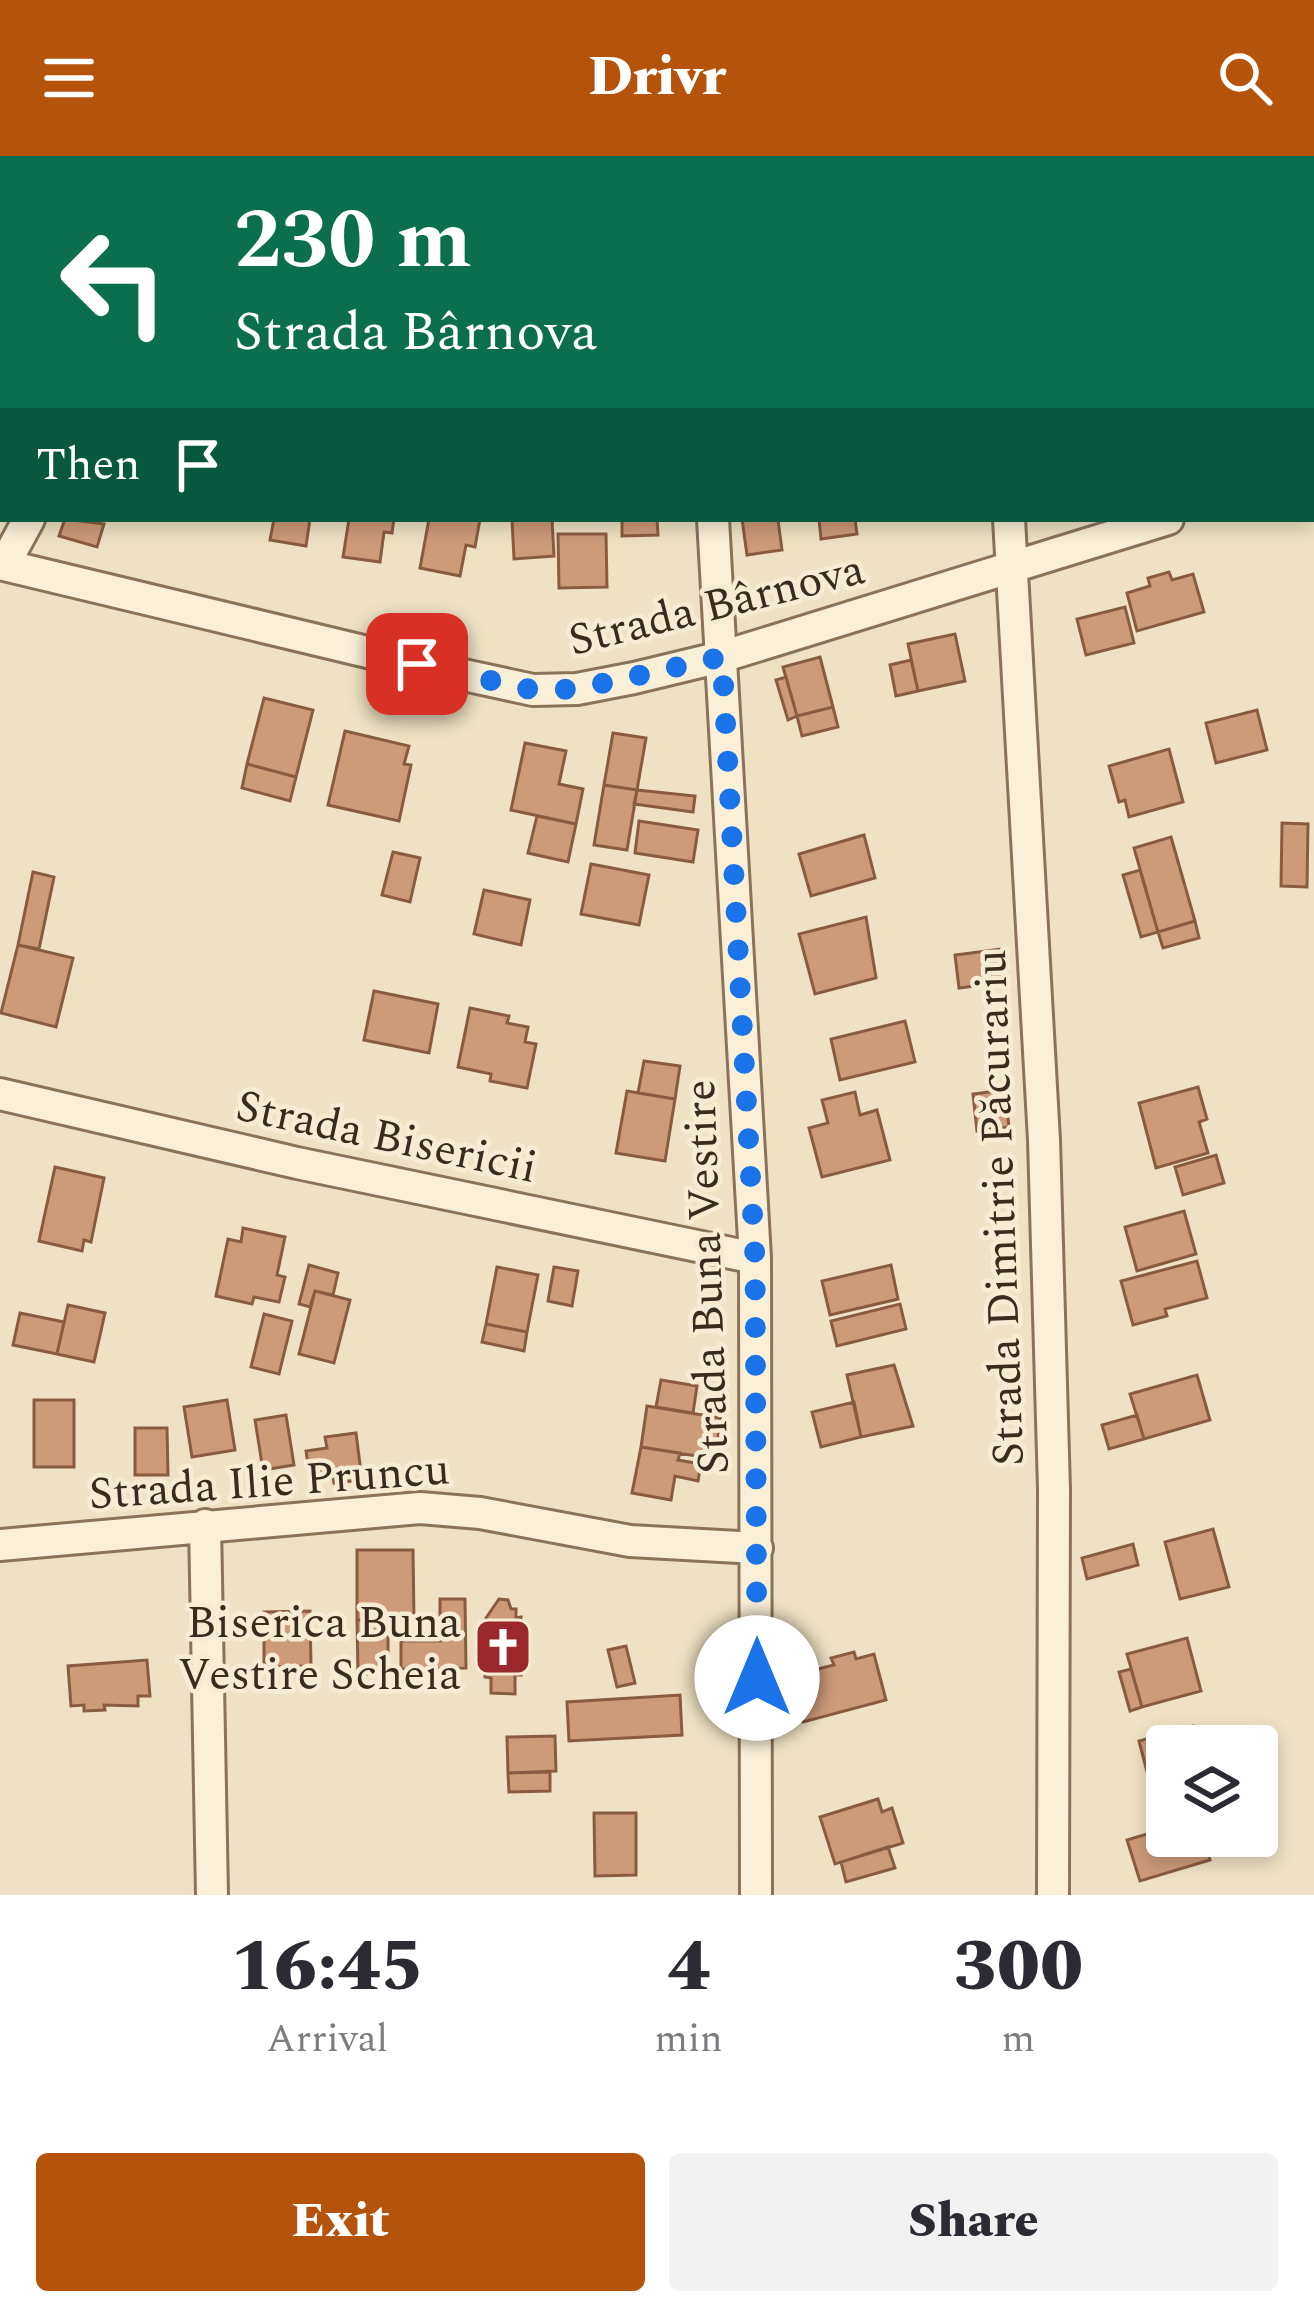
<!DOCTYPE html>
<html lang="en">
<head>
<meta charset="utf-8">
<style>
  :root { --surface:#fff; --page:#f2f2f3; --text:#2b2b33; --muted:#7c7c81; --accent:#b45309 }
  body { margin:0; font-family:Spectral,serif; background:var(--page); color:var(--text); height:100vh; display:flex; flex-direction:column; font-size:45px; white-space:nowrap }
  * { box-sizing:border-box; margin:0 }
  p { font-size:39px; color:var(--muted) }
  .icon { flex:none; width:66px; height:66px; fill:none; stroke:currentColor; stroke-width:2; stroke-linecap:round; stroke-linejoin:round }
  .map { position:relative; height:1739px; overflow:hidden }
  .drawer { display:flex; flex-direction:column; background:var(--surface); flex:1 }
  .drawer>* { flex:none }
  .banner { position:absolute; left:0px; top:0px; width:1314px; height:366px; box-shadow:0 6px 18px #0003; background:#0b6e4f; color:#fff; overflow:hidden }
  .tools { position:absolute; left:1146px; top:1569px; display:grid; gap:24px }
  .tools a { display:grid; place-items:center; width:132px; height:132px; border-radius:12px; background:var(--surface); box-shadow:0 6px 18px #0003; font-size:60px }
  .pin { position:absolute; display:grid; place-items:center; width:102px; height:102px; color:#fff; margin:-51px; border-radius:24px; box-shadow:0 6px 18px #0006 }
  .me { position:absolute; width:132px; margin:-66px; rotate:0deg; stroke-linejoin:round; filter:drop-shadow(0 0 9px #0008) }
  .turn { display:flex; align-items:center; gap:42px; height:252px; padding:0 36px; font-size:54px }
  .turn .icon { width:156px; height:156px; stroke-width:2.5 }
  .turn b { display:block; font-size:84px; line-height:102px }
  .then { display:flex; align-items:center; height:114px; padding:0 36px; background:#0003; gap:24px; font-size:45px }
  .eta { display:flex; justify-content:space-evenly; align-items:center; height:204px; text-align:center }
  .eta b { font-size:72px; font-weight:800; line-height:84px }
  .primary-button { display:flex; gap:24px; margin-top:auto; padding:24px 36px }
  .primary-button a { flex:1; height:138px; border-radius:12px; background:var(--accent); color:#fff; font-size:48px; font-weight:800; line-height:138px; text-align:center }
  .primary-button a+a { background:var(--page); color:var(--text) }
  header { display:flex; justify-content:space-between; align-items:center; height:156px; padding:0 36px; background:var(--accent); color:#fff; font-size:54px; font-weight:800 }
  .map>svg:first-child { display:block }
  .building { fill:#ce9b79; stroke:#8a5c3f; stroke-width:3 }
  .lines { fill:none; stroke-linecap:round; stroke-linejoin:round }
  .street-casing { stroke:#8b735a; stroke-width:36 }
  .street { stroke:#faefd7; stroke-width:30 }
  .route { stroke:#1a73e8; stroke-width:21; stroke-dasharray:0 37.8 }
  .labels { text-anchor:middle; stroke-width:9; stroke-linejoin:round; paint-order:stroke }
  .street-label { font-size:45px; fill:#3a2b1e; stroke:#f6ecd4 }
  .poi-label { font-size:45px; fill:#3a2b1e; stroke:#f6ecd4; text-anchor:end }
</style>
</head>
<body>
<header><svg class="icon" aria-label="menu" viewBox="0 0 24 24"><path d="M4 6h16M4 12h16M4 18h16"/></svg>Drivr<svg class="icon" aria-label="search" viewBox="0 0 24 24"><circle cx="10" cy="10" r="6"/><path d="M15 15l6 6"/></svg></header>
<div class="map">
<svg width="1314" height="1739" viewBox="0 0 1314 1739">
  <rect width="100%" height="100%" fill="#efe2c4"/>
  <path class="building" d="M65 363 104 368 97 391 59 380Z
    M274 363H310L306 390 270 384Z
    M349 363H394L392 377 384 376 380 406 343 401Z
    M429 363H480L475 391 466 389 460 420 420 412Z
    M512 363H552L554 400 514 403Z
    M622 363H657L658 379 622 380Z
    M742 363H783L778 364 782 394 747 399Z
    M819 363H855L857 378 821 383Z
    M558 378H606L607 431 559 432Z
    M1169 416 1172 424 1193 418 1204 456 1137 475 1127 437 1150 430 1148 422Z
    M1125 451 1134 487 1086 499 1077 463Z
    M955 478 965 525 918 535 908 488Z
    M820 501 833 551 797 560 783 511Z
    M911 504 918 535 896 540 890 509Z
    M786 521 797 560 788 564 776 524Z
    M264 542 313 554 296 621 247 608Z
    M833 551 838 571 802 580 797 560Z
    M1257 554 1267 594 1216 607 1206 567Z
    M345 575 409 590 404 608 411 609 399 665 328 649Z
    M613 577 646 582 637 634 604 629Z
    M525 587 566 595 559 628 583 633 576 668 511 654Z
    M1169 593 1183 646 1129 661 1125 644 1119 646 1109 610Z
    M247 608 296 621 290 645 242 632Z
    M604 629 637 634 627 694 594 689Z
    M637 634 695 640 693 656 634 648Z
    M537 660 576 668 568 706 528 697Z
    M639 665 698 674 693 706 635 697Z
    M1282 667 1308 668 1307 731 1281 730Z
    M864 679 875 722 811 740 799 698Z
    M1171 681 1195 765 1158 776 1134 692Z
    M393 696 420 702 410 746 382 739Z
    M591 708 649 719 639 769 581 758Z
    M1140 714 1158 776 1141 781 1123 719Z
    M33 716 54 721 39 793 18 789Z
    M484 734 530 744 521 789 474 778Z
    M866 761 876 822 815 838 799 778Z
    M1195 765 1199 782 1163 792 1158 776Z
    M18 789 73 802 56 871 1 857Z
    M1002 793 1006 826 959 832 955 799Z
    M374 835 438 848 429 897 364 884Z
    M470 852 509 860 507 867 528 871 525 886 536 888 527 932 490 925 491 918 458 911Z
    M905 865 915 906 840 924 831 883Z
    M644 905 680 910 675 943 638 937Z
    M1198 931 1207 963 1199 966 1208 997 1156 1012 1139 947Z
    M1005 934 1009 971 977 975 973 938Z
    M627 935 675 943 665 1005 616 997Z
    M855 936 860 959 877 954 890 1004 822 1021 809 972 828 967 822 944Z
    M1216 999 1224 1027 1183 1039 1175 1011Z
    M55 1011 104 1022 91 1086 84 1084 82 1095 39 1085Z
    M1184 1055 1196 1098 1137 1115 1125 1071Z
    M243 1072 285 1081 277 1119 285 1121 279 1146 254 1141 252 1148 216 1140 228 1083 241 1086Z
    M1197 1105 1207 1142 1165 1153 1167 1160 1133 1169 1121 1125Z
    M309 1109 338 1117 333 1139 315 1135 310 1151 299 1148Z
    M891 1109 898 1143 830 1159 822 1125Z
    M497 1111 538 1119 527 1176 486 1168Z
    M554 1111 578 1115 572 1150 548 1145Z
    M315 1135 350 1144 334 1207 299 1198Z
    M900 1148 906 1173 837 1190 831 1165Z
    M68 1149 105 1157 94 1206 57 1198Z
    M20 1157 64 1166 57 1198 13 1189Z
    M264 1158 292 1165 279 1218 251 1211Z
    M486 1168 527 1176 524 1195 482 1186Z
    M894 1209 913 1270 861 1281 847 1219Z
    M1197 1219 1210 1264 1144 1283 1130 1238Z
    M661 1224 697 1230 693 1257 656 1251Z
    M34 1244H74V1311H34Z
    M227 1244 235 1294 192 1301 184 1251Z
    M854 1246 861 1281 821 1291 812 1256Z
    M647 1250 721 1262 715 1303 641 1291Z
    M286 1259 294 1309 263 1314 255 1264Z
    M1137 1259 1144 1283 1109 1293 1102 1269Z
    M135 1272H167L168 1319H135Z
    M356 1277 362 1324 334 1327 332 1318 310 1321 306 1295 327 1292 325 1281Z
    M641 1291 680 1297 678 1304 701 1308 698 1325 675 1320 671 1344 632 1337Z
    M1213 1373 1229 1431 1180 1443 1165 1386Z
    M1133 1388 1138 1409 1087 1423 1082 1402Z
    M357 1394H413L414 1464H357Z
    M440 1443H465L466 1512 401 1513V1485H440Z
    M499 1443 508 1444 511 1453H516V1462L521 1461V1519H515V1538L491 1537V1522L485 1521 486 1462Z
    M310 1455 311 1510 264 1511V1456Z
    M357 1464H388V1518H358Z
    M1187 1482 1201 1535 1142 1551 1127 1498Z
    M626 1490 635 1527 617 1531 608 1494Z
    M854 1496 856 1503 874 1498 886 1544 803 1566 790 1520 834 1509 831 1502Z
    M147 1504 150 1540H138V1550L104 1549 105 1554 84 1555V1549L71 1550 68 1510Z
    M1131 1513 1142 1551 1130 1555 1119 1516Z
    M680 1539 682 1579 569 1585 567 1546Z
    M1193 1570 1199 1590H1167V1630L1152 1635 1139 1585Z
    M555 1580 556 1615 508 1617 507 1581Z
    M550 1616V1635L509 1636 508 1617Z
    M878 1643 882 1656 892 1652 903 1687 835 1708 820 1661Z
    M594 1657H636V1719L595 1720Z
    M1167 1672V1680H1203L1210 1704 1140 1725 1127 1684Z
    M888 1691 895 1712 846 1726 841 1706Z"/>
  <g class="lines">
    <g class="street-casing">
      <path id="street" d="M698 0 699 3
        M1000 0V3
        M227 3 229 0
        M1311 319 1314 318
        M713 363 755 1102 756 1739
        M1009 363 1044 984 1054 1333 1053 1739
        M0 408 459 518 533 534 577 533 634 522 721 501 1168 363
        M4 409 29 363
        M0 938 297 1007 755 1102
        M205 1369 212 1739
        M0 1389 420 1352 480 1357 630 1385 757 1392"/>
    </g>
    <use href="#street" class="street"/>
  </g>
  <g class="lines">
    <path class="route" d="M417 508 533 534 577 533 722 501 755 1102 757 1522"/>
  </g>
  <defs>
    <g id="church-square" transform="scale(3)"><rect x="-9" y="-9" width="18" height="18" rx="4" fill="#9b282a" stroke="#f6ecd4"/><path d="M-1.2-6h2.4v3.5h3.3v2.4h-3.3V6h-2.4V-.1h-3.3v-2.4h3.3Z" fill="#fff"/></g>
  </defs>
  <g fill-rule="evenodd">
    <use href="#church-square" x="503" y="1491"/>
  </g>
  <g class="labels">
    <g class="street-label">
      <text transform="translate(716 447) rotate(-14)" y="16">Strada Bârnova</text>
      <text transform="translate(387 979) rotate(12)" y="16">Strada Bisericii</text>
      <text transform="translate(998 1052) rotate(-92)" y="16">Strada Dimitrie Păcurariu</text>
      <text transform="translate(705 1121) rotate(-92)" y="16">Strada Buna Vestire</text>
      <text transform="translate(269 1324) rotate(-4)" y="16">Strada Ilie Pruncu</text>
    </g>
    <g class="poi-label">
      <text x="461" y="1481">Biserica Buna<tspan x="461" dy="52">Vestire Scheia</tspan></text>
    </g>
  </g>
</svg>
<div class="tools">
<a><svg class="icon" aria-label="layers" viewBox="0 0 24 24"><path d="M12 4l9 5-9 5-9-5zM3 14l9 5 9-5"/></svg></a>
</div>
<div class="pin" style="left:417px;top:508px;background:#d93025"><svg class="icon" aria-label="arrive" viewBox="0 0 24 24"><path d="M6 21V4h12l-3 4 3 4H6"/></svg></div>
<svg class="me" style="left:757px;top:1522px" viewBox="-20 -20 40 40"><circle r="19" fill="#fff"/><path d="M0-13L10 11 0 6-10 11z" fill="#1a73e8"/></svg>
<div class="banner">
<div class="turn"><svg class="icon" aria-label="left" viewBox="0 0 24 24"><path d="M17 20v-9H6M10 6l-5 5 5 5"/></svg><div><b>230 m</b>Strada Bârnova</div></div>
<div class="then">Then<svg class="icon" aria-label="arrive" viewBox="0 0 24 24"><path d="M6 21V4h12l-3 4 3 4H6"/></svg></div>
</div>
</div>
<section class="drawer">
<div class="eta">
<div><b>16:45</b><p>Arrival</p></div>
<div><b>4</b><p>min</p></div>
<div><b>300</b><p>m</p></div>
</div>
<div class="primary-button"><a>Exit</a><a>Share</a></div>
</section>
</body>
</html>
